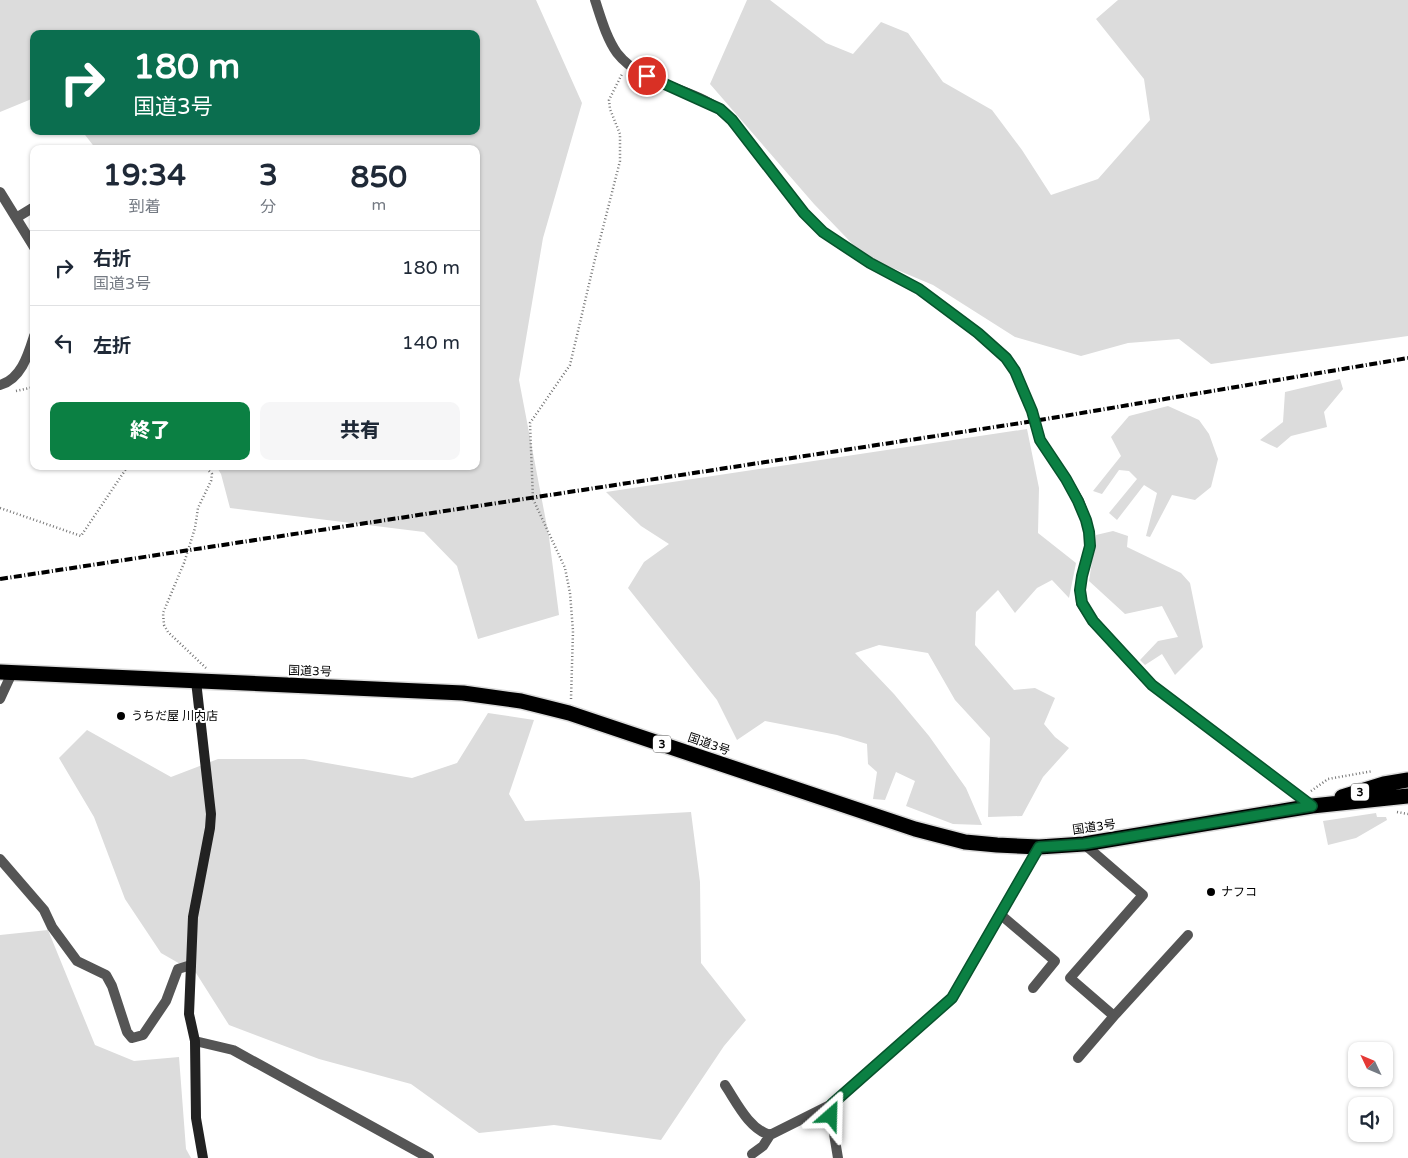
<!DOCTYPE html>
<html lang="ja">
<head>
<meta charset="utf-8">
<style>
  :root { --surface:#fff; --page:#f6f6f7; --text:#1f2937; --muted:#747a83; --line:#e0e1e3; --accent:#0b8043 }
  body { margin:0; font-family:"Varela Round","Noto Sans JP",sans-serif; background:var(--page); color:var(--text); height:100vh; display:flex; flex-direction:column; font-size:19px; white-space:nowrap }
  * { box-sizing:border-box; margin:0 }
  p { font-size:16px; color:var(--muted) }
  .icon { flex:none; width:28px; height:28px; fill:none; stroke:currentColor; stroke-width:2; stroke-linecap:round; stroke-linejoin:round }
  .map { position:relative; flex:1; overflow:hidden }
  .panel { position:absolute; left:30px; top:145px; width:450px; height:325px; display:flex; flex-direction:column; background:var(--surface); border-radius:10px; box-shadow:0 1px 4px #0004 }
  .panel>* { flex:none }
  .top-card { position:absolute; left:30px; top:30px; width:450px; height:105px; border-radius:10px; box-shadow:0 1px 4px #0004; background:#0b6e4f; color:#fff; overflow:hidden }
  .needle { width:32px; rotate:314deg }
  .fabs { position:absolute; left:1348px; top:1042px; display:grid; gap:10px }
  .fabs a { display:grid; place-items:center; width:45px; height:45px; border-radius:10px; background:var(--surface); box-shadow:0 1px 4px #0004; font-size:25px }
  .pin { position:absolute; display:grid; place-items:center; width:42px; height:42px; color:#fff; margin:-21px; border:2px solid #fff; border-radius:50%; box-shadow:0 1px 5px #0007 }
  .me { position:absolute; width:55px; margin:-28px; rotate:25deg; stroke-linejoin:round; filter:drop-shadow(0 0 4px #0008) }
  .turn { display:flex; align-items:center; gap:18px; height:105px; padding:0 20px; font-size:22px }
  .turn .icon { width:65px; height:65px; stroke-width:2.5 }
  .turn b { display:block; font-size:35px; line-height:42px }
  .eta { display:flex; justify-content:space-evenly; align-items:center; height:85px; text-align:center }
  .eta b { font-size:30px; font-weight:800; line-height:35px }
  .primary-button { display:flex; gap:10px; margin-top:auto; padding:10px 20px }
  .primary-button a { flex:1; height:58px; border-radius:10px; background:var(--accent); color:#fff; font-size:20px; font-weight:800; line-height:58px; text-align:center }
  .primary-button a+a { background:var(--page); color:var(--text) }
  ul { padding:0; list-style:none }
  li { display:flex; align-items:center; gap:15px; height:75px; padding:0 20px; border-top:1px solid var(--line) }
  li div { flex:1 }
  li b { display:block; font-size:19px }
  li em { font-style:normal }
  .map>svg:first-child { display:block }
  .green { fill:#dcdcdc }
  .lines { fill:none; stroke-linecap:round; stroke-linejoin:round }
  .highway-casing { stroke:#dbdbdb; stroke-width:18 }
  .path { stroke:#777; stroke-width:2.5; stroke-dasharray:1 2.5; stroke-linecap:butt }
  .street { stroke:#555; stroke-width:10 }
  .secondary { stroke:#222; stroke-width:10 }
  .highway { stroke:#000; stroke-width:15 }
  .rail { stroke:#000; stroke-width:4; stroke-dasharray:8 2.5 1 2.5; stroke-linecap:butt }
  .route-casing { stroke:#07532c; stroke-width:12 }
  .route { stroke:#0b8043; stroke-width:9 }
  .poi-dot { fill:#000; stroke:#fff; stroke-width:2 }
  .labels { text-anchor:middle; stroke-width:4; stroke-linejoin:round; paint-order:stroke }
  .shield { fill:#fff; stroke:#4c4c4c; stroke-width:1 }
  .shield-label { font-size:11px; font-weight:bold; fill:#000 }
  .street-label { font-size:12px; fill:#000; stroke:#fff }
  .poi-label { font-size:12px; fill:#000; stroke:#fff; text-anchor:start }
</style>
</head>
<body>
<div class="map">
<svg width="1408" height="1158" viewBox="0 0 1408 1158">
  <rect width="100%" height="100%" fill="#fff"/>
  <path class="green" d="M0 0H536L582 103 543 238 519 380 549 537 559 615 478 639 457 566 424 532 230 508 221 474 216 466H476V149H96L82 131H476V34H34V98L0 112Z
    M747 0H770L826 43 853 54 881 22 908 33 943 82 992 110 1022 150 1051 195 1098 179 1150 120 1144 79 1096 19 1118 0H1408V336L1211 364 1179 339 1128 343 1081 356 1015 337 933 285 864 256 814 204 710 84Z
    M1340 379 1343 389 1324 412 1327 427 1291 436 1277 448 1260 440 1283 422 1285 392Z
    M1168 406 1199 420 1209 434 1218 459 1211 487 1195 500 1172 495 1150 537 1146 536 1157 493 1144 485 1117 520 1109 513 1137 479 1129 471 1119 470 1102 494 1093 491 1121 456 1111 437 1129 416Z
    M1027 429 1039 488 1038 533 1076 563 1069 598 1052 580 1037 588 1015 613 998 590 976 612 975 645 1014 690 1035 688 1055 698 1044 724 1055 737 1069 748 1043 777 1022 816 988 817 990 738 955 700 928 653 879 645 855 653 894 694 929 736 966 788 982 825 953 824 906 806 915 781 896 772 885 800 873 799 877 772 868 764 867 744 837 735 765 721 737 740 717 700 628 588 644 562 669 544 641 526 606 492Z
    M1113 531 1128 536 1127 547 1181 573 1190 583 1203 647 1175 675 1162 654 1145 665 1140 660 1158 641 1178 637 1162 606 1125 614 1089 581 1096 535Z
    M488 713 534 720 509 794 525 821 691 812 700 882 701 963 746 1020 724 1046 661 1140 554 1125 479 1133 411 1084 319 1059 229 1025 196 973 161 953 125 899 94 817 59 758 87 730 171 777 218 759H304L412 778 457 763Z
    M1376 813 1377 817H1386L1387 820 1356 838 1328 845 1323 821Z
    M48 930 95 1045 134 1061 179 1057 186 1149 191 1158H0V935Z"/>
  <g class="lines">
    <g class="highway-casing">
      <path id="highway" d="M0 672 463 693 521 701 569 713 915 829 965 842 997 845 1039 847 1084 844 1312 806 1408 796
        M1342 797 1384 784 1408 780"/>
    </g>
    <path class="path" d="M16 391 34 387
      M204 466 212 474 211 481 198 508 195 528 184 563 163 613 164 625 168 632 206 668
      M0 508 81 536 128 466
      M571 699 573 631 570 593 565 568 533 499 530 423 570 365 594 263 620 161V134L610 109 609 100 622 74
      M1311 791 1328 779 1373 771
      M1397 812 1408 814"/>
    <path class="street" d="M595 0C601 18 606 37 617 53 642 85 690 87 720 110 724 113 728 117 732 120L804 213 823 232 870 263 919 289 978 333 1006 358 1015 371 1032 411 1040 440 1066 479 1079 501 1086 520 1089 532 1090 546 1082 576 1080 590 1081 603 1093 621 1152 685 1312 806
      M0 192 34 247
      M16 218 34 207
      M0 385C21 379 28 355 34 336
      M0 699 12 673
      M1084 844 1143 895 1070 978 1114 1016 1188 935
      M0 859 44 910 52 927 77 961 106 975 112 986 127 1032 132 1038 143 1035 166 1001 178 969 191 965
      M1001 915 1055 961 1033 988
      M195 1041 233 1050 429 1158
      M1078 1058 1114 1016
      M725 1085C737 1103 749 1129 770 1135L832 1104
      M752 1154 763 1146 770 1135
      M838 1158 831 1116 832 1104 952 998 1039 847"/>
    <path class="secondary" d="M196 681 211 814 210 828 193 917 189 1014 195 1041 196 1118 203 1158"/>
    <use href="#highway" class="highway"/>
    <path class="rail" d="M0 579 1034 421 1408 358"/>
  </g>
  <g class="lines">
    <g class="route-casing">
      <path id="route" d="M647 76 720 109 732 120 804 213 823 232 870 263 919 289 978 333 1006 358 1015 371 1032 411 1040 440 1066 479 1078 501 1086 520 1089 532 1090 546 1082 576 1080 590 1082 603 1093 621 1152 685 1312 806 1084 844 1039 847 952 998 832 1104 831 1116"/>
    </g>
    <use href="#route" class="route"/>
  </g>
  <g class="poi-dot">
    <circle cx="121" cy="716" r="5"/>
    <circle cx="1211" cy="892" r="5"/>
  </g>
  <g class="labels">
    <g class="shield">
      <rect x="653" y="735.5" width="18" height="17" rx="4"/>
      <rect x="1351" y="783.5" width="18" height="17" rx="4"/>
    </g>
    <g class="shield-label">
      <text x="662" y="748">3</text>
      <text x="1360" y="796">3</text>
    </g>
    <g class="street-label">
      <text transform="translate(310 671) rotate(2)" y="4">国道3号</text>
      <text transform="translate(709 744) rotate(19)" y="4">国道3号</text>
      <text transform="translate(1094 827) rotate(-8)" y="4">国道3号</text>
    </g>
    <g class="poi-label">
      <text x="131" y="720">うちだ屋 川内店</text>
      <text x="1221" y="896">ナフコ</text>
    </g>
  </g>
</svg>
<div class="fabs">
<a><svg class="needle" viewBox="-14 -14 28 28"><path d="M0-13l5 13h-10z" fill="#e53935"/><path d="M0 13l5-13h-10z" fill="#747a83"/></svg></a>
<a><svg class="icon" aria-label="sound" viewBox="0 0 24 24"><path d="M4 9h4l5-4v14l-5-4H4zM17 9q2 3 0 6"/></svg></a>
</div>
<div class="pin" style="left:647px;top:76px;background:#d93025"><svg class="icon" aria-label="arrive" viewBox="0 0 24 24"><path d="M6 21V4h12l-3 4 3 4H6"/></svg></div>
<svg class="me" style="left:831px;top:1116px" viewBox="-20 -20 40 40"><path d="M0-17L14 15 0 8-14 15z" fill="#0b8043" stroke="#fff" stroke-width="4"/></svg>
<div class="top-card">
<div class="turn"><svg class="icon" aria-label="right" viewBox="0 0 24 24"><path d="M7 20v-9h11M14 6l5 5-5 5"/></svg><div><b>180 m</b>国道3号</div></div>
</div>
<section class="panel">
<div class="eta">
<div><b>19:34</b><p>到着</p></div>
<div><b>3</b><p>分</p></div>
<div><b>850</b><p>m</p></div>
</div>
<ul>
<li><svg class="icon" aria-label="right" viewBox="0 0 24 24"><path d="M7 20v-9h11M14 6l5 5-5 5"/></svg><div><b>右折</b><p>国道3号</p></div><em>180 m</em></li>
<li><svg class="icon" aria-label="left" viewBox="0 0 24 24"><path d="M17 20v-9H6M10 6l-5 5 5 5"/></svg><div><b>左折</b></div><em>140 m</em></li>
</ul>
<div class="primary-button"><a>終了</a><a>共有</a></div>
</section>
</div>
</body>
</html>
